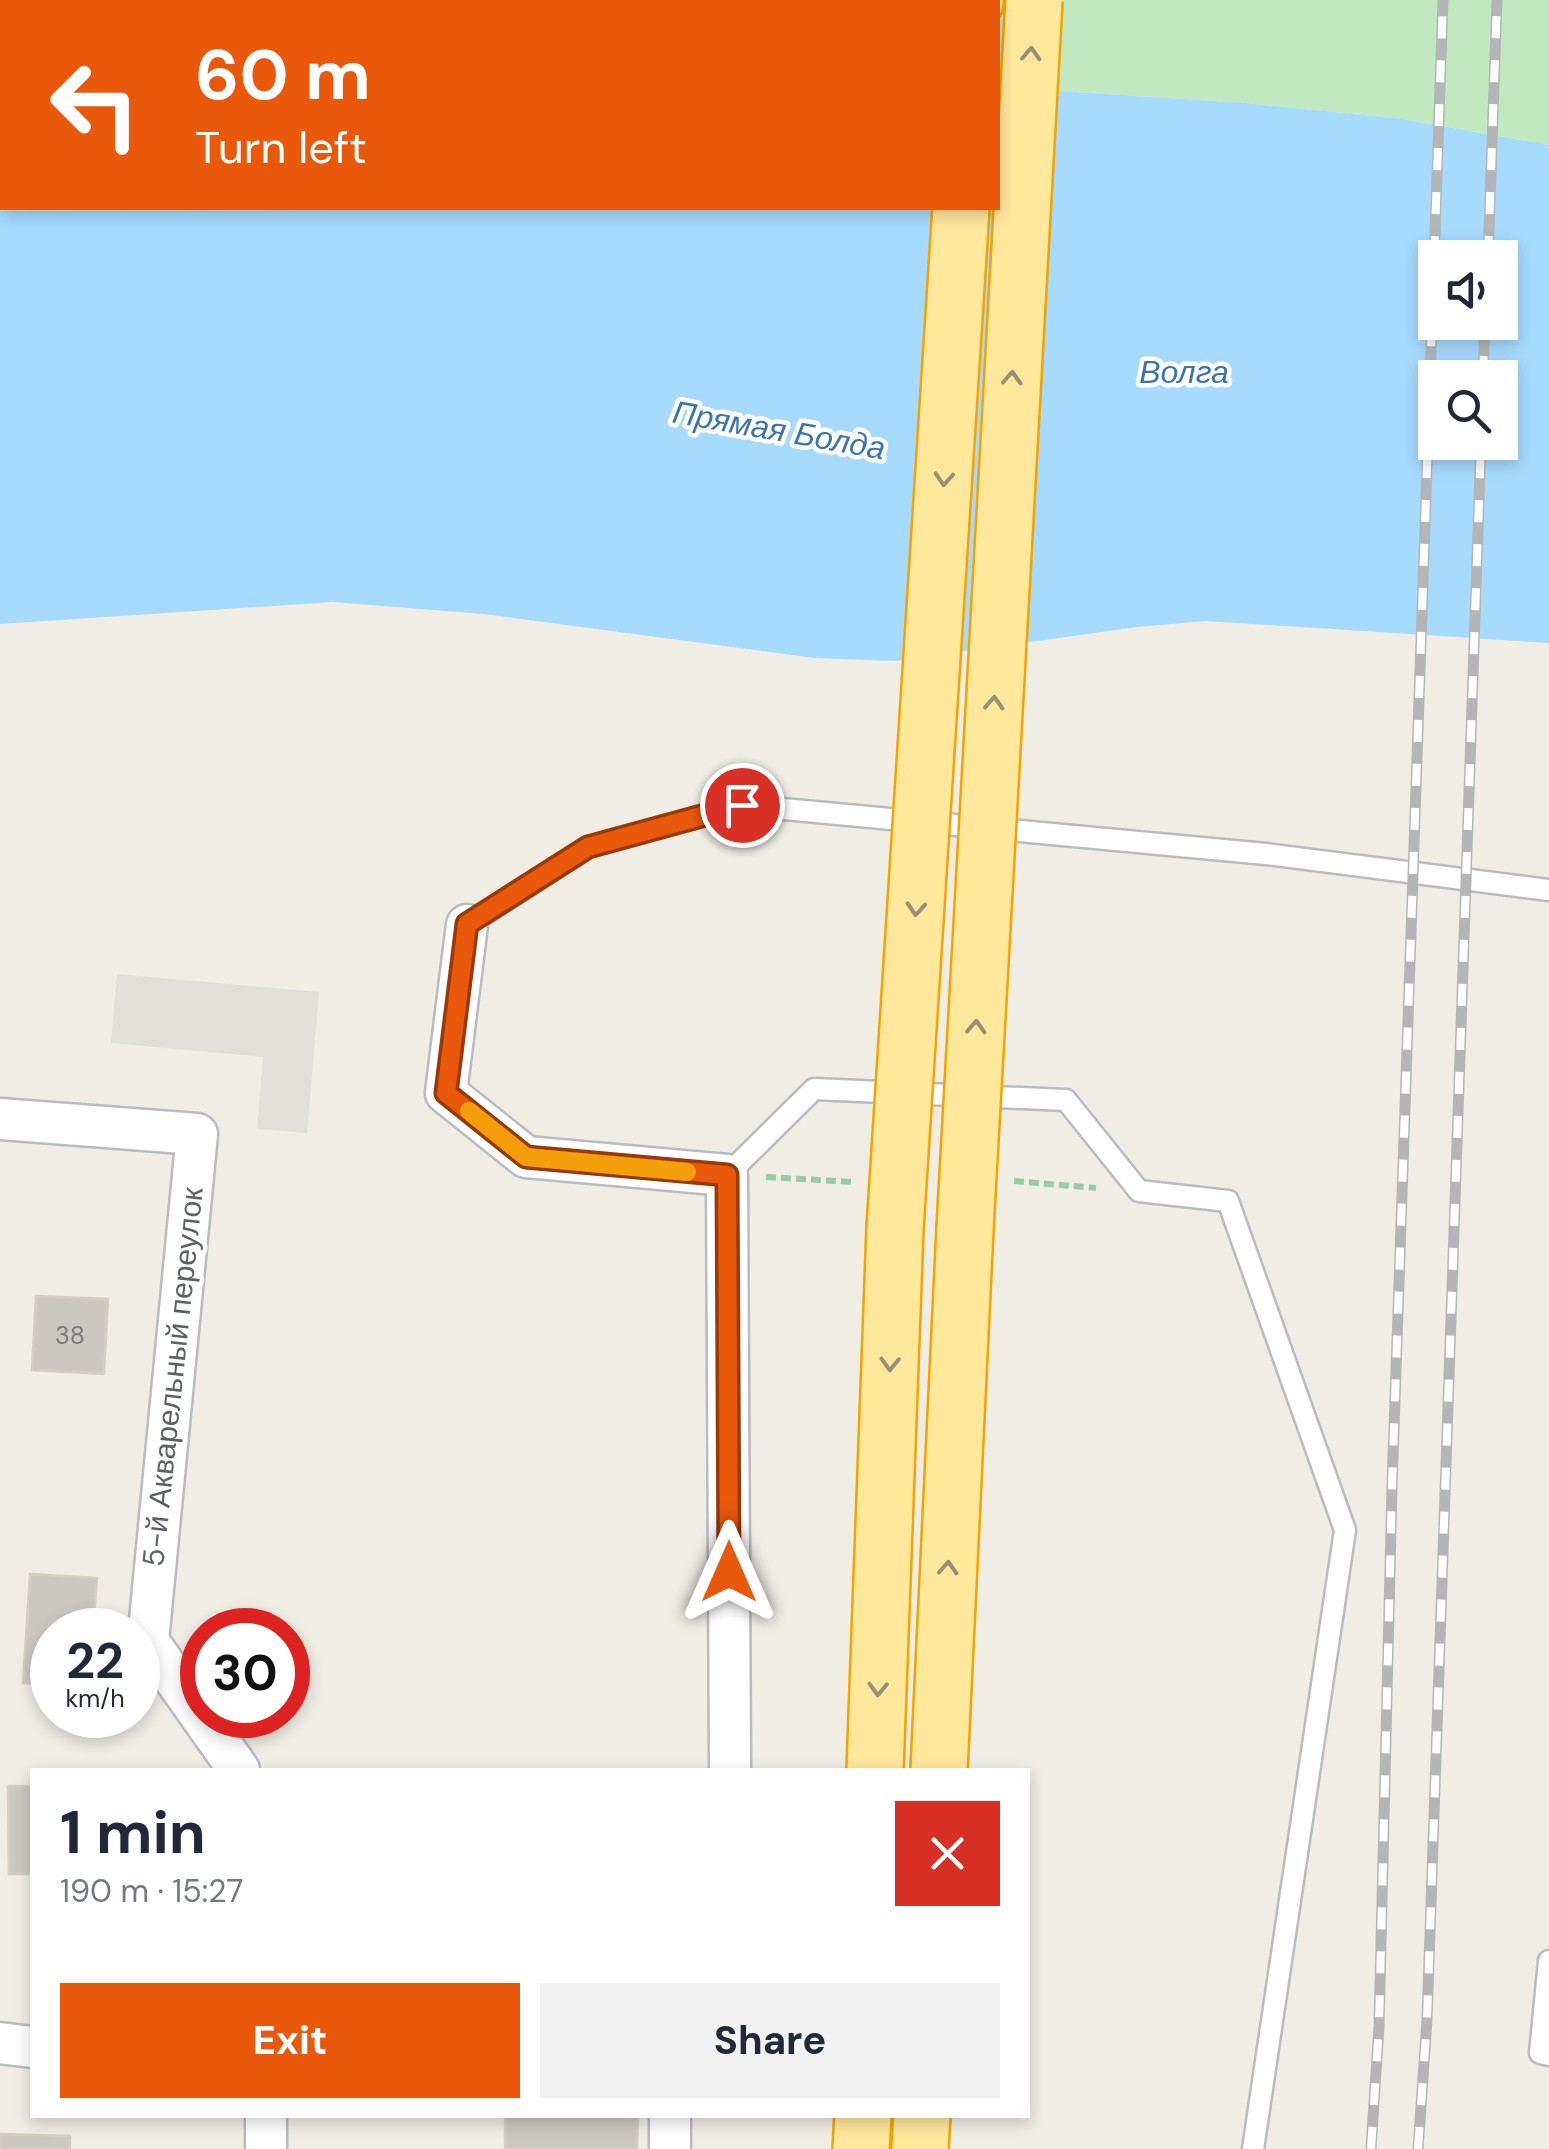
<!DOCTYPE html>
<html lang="en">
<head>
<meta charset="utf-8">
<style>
  :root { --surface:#fff; --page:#f2f2f3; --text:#1f2937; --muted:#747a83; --accent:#ea580c }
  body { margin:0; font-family:"DM Sans",sans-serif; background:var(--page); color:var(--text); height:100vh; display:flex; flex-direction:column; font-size:38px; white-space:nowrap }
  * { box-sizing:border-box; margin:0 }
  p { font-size:32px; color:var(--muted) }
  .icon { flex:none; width:55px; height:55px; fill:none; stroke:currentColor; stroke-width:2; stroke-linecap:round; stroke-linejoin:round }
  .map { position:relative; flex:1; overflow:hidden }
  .sheet { position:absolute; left:30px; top:1768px; width:1000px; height:350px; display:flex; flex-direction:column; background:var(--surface); border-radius:0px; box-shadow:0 5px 15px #0003 }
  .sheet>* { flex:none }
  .top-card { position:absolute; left:0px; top:0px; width:1000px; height:210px; box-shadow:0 5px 15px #0003; background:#ea580c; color:#fff; overflow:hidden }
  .tools { position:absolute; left:1418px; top:240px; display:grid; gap:20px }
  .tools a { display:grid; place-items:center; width:100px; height:100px; border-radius:0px; background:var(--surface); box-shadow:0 5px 15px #0003; font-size:50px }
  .speed { position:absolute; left:30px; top:1608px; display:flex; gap:20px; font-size:50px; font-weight:700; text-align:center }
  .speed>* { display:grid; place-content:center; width:130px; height:130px; border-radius:50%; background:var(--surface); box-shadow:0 5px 15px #0003; line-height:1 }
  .speed small { font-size:25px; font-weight:400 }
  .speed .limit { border:15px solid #d22; background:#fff; color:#111 }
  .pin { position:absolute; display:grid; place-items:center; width:85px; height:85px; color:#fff; margin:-42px; border:5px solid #fff; border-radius:50%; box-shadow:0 2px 10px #0007 }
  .me { position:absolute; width:110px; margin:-55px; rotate:0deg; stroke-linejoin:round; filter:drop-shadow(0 0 8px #0008) }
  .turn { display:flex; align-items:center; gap:35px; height:210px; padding:0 30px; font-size:45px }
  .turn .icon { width:130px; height:130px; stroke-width:2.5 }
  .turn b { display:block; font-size:70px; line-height:85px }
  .round { display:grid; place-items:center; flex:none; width:105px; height:105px; border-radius:0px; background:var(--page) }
  .summary { display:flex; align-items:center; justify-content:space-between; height:170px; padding:0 30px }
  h1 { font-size:60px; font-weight:700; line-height:75px }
  .action { display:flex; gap:20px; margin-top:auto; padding:20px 30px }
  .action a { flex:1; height:115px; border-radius:0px; background:var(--accent); color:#fff; font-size:40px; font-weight:700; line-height:115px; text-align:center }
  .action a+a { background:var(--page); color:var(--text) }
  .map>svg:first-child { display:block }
  .industrial { fill:#e1dfd9 }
  .green { fill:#c1e9c0 }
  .water { fill:#a6daff; fill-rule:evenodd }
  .building { fill:#cbc8c2; stroke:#d5cfc3; stroke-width:2.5 }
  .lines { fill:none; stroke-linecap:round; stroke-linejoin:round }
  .service-casing { stroke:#b8bbc0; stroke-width:25 }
  .minor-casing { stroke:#b8bbc0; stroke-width:45 }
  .trunk-casing { stroke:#f5a300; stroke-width:60 }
  .path { stroke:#99caa6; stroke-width:6; stroke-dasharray:10 5; stroke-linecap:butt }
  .service { stroke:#fff; stroke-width:20 }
  .minor { stroke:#fff; stroke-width:40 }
  .trunk { stroke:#ffe79c; stroke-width:55 }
  .rail-casing { stroke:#b4b5b6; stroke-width:11 }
  .rail { stroke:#fff; stroke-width:8; stroke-dasharray:22; stroke-linecap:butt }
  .trunk-bridge-casing { stroke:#f5a300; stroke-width:60; stroke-linecap:butt }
  .trunk-bridge { stroke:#ffe79c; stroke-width:55 }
  .oneway { stroke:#969079 }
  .route-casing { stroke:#983908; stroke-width:25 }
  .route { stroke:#ea580c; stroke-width:18 }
  .slow { stroke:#f59e0b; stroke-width:18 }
  .labels { text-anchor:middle; stroke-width:9; stroke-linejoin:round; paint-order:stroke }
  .number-label { font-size:25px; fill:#787b7d }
  .street-label { font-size:30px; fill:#5d6166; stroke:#fff }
  .water-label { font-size:32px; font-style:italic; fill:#3a75ae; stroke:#fff }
</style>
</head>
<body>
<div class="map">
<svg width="1549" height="2149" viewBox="0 0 1549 2149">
  <rect width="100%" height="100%" fill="#f0ede5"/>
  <path class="industrial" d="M117 974 319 992 307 1133 257 1129 263 1057 111 1043Z"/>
  <path class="green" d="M0 0H1549V145L1402 119 1245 103 998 87V2H2V208H45L0 211Z"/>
  <path class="water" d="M998 87 1245 103 1402 119 1549 145V643L1206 621 1137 627 895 661 815 658 483 614 333 602 0 624V211L998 208ZM1435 258H1500V322H1435ZM1435 378H1500V442H1435Z"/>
  <path class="building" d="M36 1296 108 1299 104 1374 32 1370Z
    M30 1574 97 1578 93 1630H52V1685L23 1683Z
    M8 1786H32V1874H9Z
    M505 2115H638L637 2149H505Z
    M0 2134 70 2136V2149H0Z"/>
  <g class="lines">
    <g class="service-casing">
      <path id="service" d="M467 925 588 847 741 805 1266 854 1549 890
        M727 1175 814 1089 1066 1100 1139 1191 1228 1201 1345 1530 1253 2149
        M1549 1961 1540 2053 1549 2055"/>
    </g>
    <g class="minor-casing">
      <path id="minor" d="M467 925 446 1093 526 1157 727 1175 730 1770
        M0 1119 197 1134 148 1641 239 1770
        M0 2043 32 2047
        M266 2149V2115
        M670 2149V2115"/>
    </g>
    <g class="trunk-casing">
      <path id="trunk" d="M975 2V0
        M875 1770 895 1229
        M939 1770 965 1229
        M861 2149 863 2115
        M920 2149 922 2115"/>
    </g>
    <path class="path" d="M922 2V0
      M766 1177 853 1182
      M1014 1181 1096 1188"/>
    <use href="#service" class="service"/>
    <use href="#minor" class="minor"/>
    <use href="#trunk" class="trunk"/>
    <g class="rail-casing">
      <path id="rail" d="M1488 258 1497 0
        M1483 378 1485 322
        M1371 2149 1379 2026 1392 1487 1443 0
        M1418 2149 1427 2020 1481 442"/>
    </g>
    <use href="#rail" class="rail"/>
    <g class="trunk-bridge-casing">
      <path id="trunk-bridge" d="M895 1229 961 208
        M965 1229 1034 0"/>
    </g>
    <use href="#trunk-bridge" class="trunk-bridge"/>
  </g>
  <defs><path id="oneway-chevron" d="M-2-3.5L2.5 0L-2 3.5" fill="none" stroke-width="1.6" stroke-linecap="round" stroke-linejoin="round" transform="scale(2.5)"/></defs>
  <g class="oneway">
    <use href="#oneway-chevron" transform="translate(1031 54) rotate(-87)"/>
    <use href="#oneway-chevron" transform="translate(1012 378) rotate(-87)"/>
    <use href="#oneway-chevron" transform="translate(944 479) rotate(94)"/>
    <use href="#oneway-chevron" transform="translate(994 703) rotate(-87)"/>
    <use href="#oneway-chevron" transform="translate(916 909) rotate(94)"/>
    <use href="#oneway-chevron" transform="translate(976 1027) rotate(-87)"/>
    <use href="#oneway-chevron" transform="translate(890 1364) rotate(92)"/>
    <use href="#oneway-chevron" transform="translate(948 1568) rotate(-87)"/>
    <use href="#oneway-chevron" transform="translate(878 1689) rotate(92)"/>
  </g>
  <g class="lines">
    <g class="route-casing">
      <path id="route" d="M729 1572 727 1175 526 1157 446 1093 467 924 588 847 742 805"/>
    </g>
    <use href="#route" class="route"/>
    <path class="slow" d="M469 1111 526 1157 687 1172"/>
  </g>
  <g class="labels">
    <g class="number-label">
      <text x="70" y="1344">38</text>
    </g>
    <g class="street-label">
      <text transform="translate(173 1377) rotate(-84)" y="10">5-й Акварельный переулок</text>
    </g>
    <g class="water-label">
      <text x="1184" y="383">Волга</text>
      <text transform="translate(779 430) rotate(10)" y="11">Прямая Болда</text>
    </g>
  </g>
</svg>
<div class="tools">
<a><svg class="icon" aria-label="sound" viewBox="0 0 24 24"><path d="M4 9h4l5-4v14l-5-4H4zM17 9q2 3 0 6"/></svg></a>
<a><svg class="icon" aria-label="search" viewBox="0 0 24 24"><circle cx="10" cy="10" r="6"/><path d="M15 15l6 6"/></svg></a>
</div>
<div class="speed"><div>22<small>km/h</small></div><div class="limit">30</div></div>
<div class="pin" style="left:742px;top:805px;background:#d93025"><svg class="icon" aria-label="arrive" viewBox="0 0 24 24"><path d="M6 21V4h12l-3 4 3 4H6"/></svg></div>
<svg class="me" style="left:729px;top:1572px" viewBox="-20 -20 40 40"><path d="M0-17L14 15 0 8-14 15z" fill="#ea580c" stroke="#fff" stroke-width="4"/></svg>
<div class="top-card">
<div class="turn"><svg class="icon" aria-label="left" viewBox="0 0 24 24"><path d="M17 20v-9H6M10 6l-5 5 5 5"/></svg><div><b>60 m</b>Turn left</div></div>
</div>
<section class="sheet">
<div class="summary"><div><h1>1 min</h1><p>190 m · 15:27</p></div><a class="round" style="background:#d93025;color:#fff"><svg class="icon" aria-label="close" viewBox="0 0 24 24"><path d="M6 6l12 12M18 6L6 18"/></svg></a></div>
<div class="action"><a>Exit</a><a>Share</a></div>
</section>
</div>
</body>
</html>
